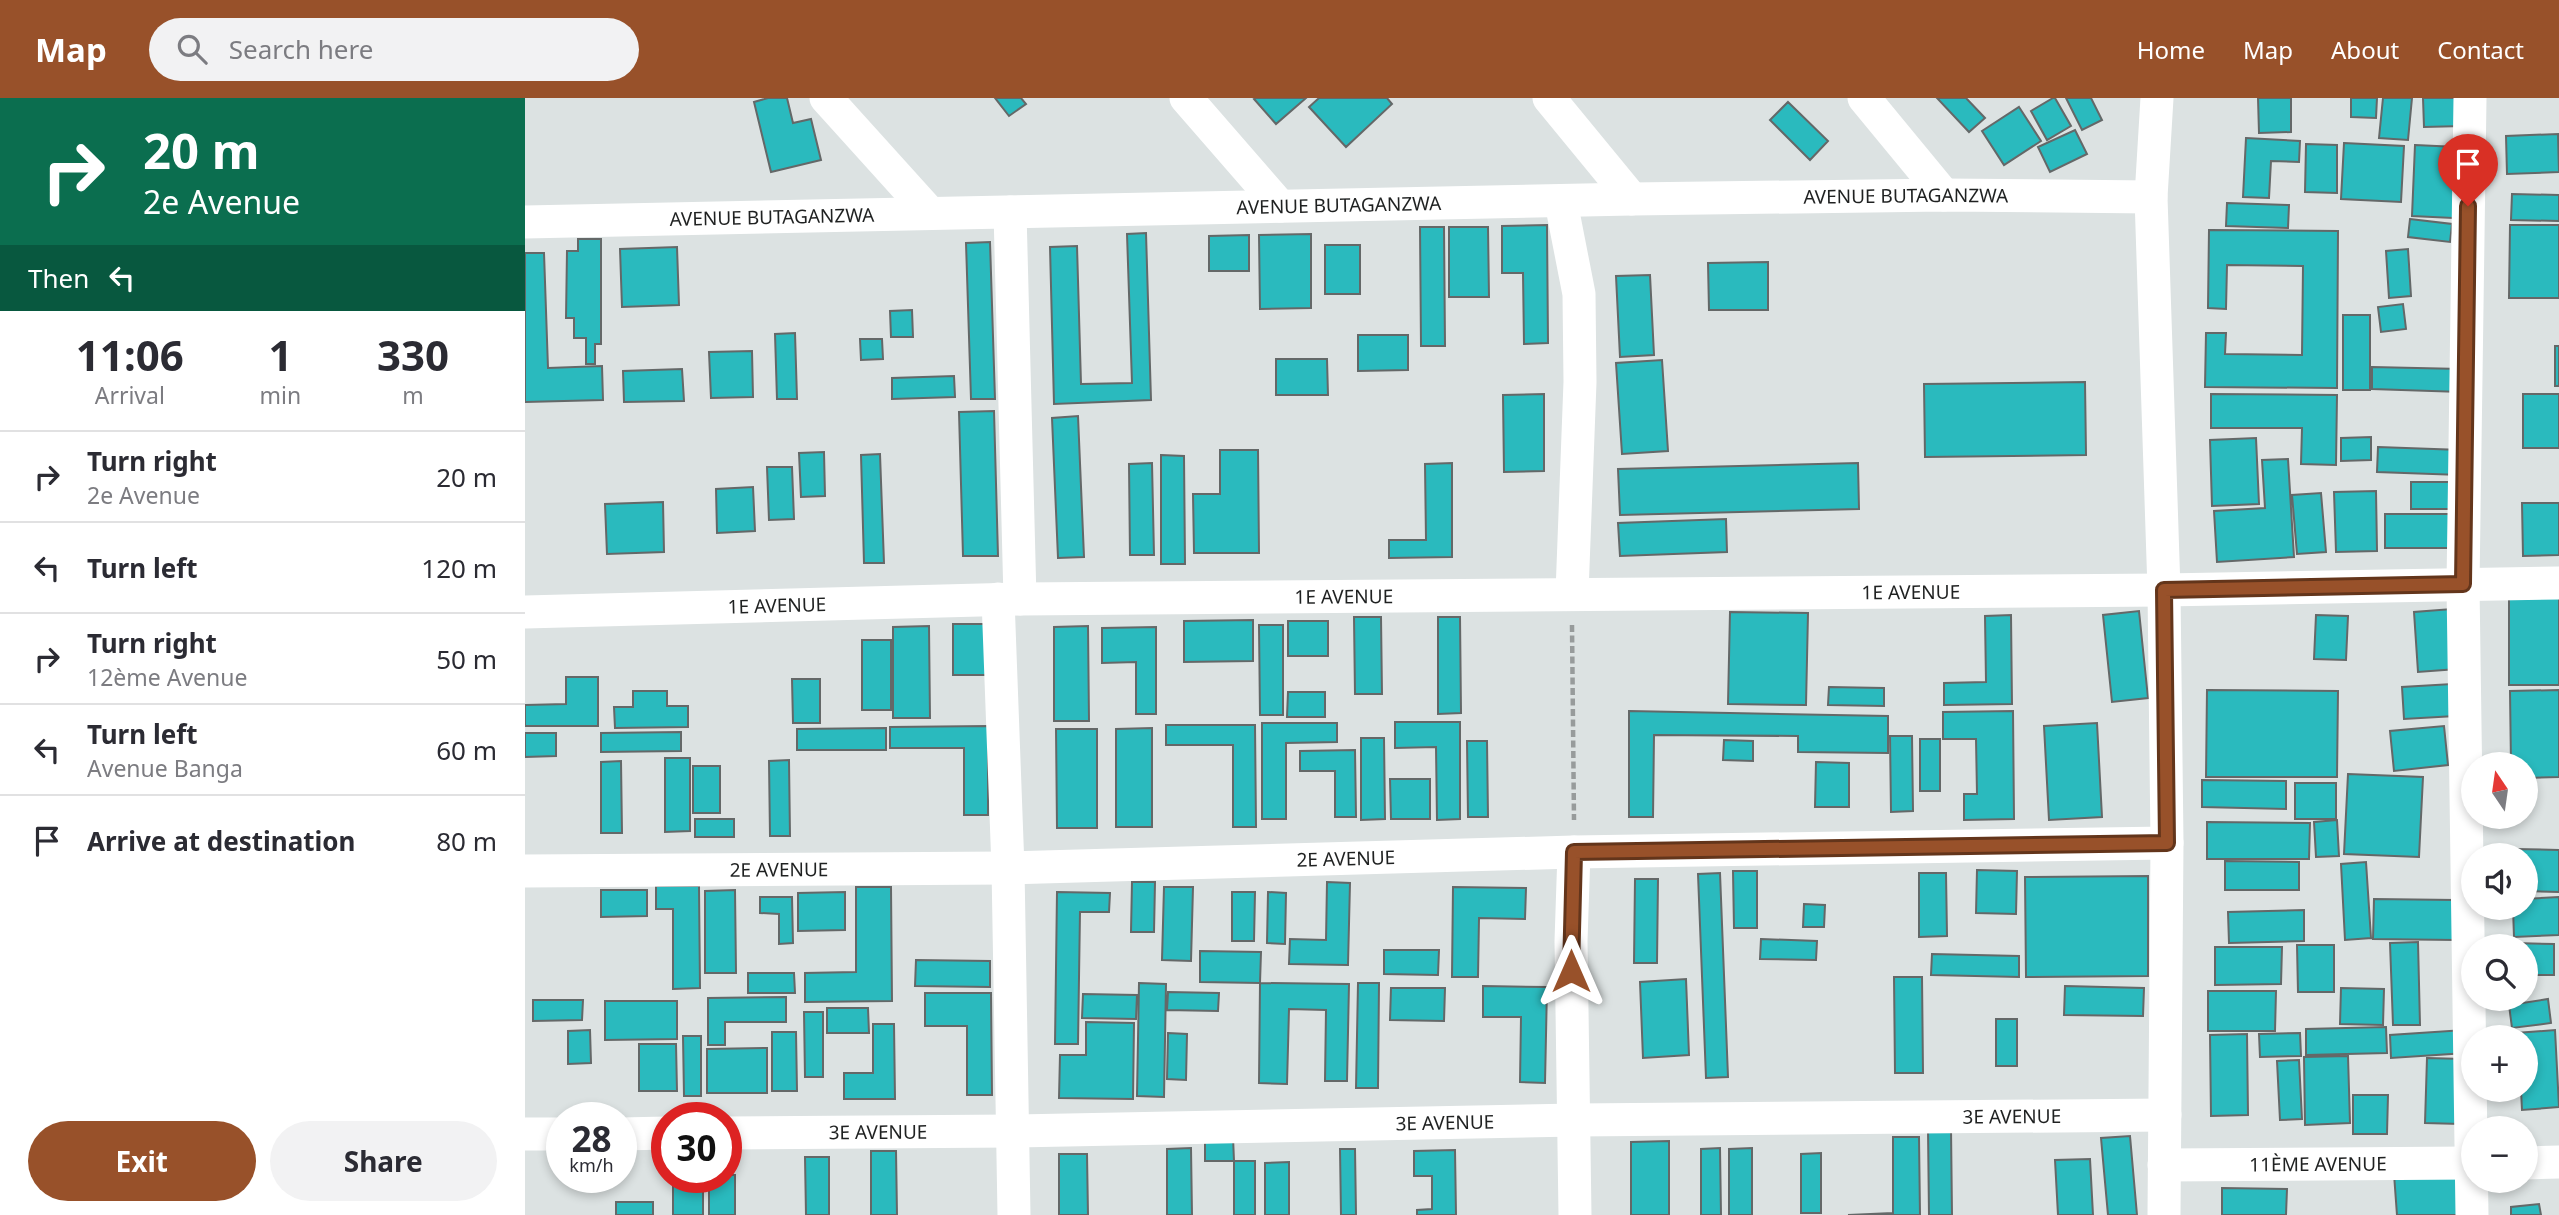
<!DOCTYPE html>
<html lang="en">
<head>
<meta charset="utf-8">
<style>
  :root { --surface:#fff; --page:#f2f2f3; --text:#2b2b33; --muted:#7c7c81; --line:#e1e1e2; --accent:#98512a }
  body { margin:0; font-family:"Noto Sans",sans-serif; background:var(--page); color:var(--text); height:100vh; display:flex; flex-direction:column; font-size:26px; white-space:nowrap }
  * { box-sizing:border-box; margin:0 }
  p { font-size:23px; color:var(--muted) }
  .icon { flex:none; width:38px; height:38px; fill:none; stroke:currentColor; stroke-width:2; stroke-linecap:round; stroke-linejoin:round }
  .map { position:relative; flex:1; overflow:hidden }
  .details { display:flex; flex-direction:column; background:var(--surface); width:525px }
  .details>* { flex:none }
  .top-card { background:#0b6e4f; color:#fff; overflow:hidden }
  .needle { width:46px; rotate:347deg }
  .fabs { position:absolute; left:1936px; top:654px; display:grid; gap:14px }
  .fabs a { display:grid; place-items:center; width:77px; height:77px; border-radius:50%; background:var(--surface); box-shadow:0 4px 10px #0003; font-size:35px }
  .speed { position:absolute; left:21px; top:1004px; display:flex; gap:14px; font-size:35px; font-weight:700; text-align:center }
  .speed>* { display:grid; place-content:center; width:91px; height:91px; border-radius:50%; background:var(--surface); box-shadow:0 4px 10px #0003; line-height:1 }
  .speed small { font-size:18px; font-weight:400 }
  .speed .limit { border:10px solid #d22; background:#fff; color:#111 }
  .pin { position:absolute; display:grid; place-items:center; width:60px; height:60px; color:#fff; margin:-72px -30px; border-radius:50% 50% 50% 0; rotate:-45deg; box-shadow:0 0 7px #0007 }
  .pin .icon { rotate:45deg }
  .me { position:absolute; width:77px; margin:-38px; rotate:0deg; stroke-linejoin:round; filter:drop-shadow(0 0 5px #0008) }
  .turn { display:flex; align-items:center; gap:24px; height:147px; padding:0 28px; font-size:32px }
  .turn .icon { width:91px; height:91px; stroke-width:2.5 }
  .turn b { display:block; font-size:49px; line-height:60px }
  .then { display:flex; align-items:center; height:66px; padding:0 28px; background:#0003; gap:14px; font-size:26px }
  .eta { display:flex; justify-content:space-evenly; align-items:center; height:119px; text-align:center }
  .eta b { font-size:42px; font-weight:700; line-height:49px }
  .action { display:flex; gap:14px; margin-top:auto; padding:14px 28px }
  .action a { flex:1; height:80px; border-radius:42px; background:var(--accent); color:#fff; font-size:28px; font-weight:700; line-height:80px; text-align:center }
  .action a+a { background:var(--page); color:var(--text) }
  ul { padding:0; list-style:none }
  li { display:flex; align-items:center; gap:21px; height:91px; padding:0 28px; border-top:2px solid var(--line) }
  li div { flex:1 }
  li b { display:block; font-size:26px }
  li em { font-style:normal }
  header { display:flex; align-items:center; gap:42px; box-sizing:border-box; height:98px; padding:0 35px; background:var(--accent); color:#fff }
  header strong { font-size:33px }
  nav { display:flex; gap:38px; margin-inline-start:auto; font-size:24px }
  .search { width:490px; height:63px; background:var(--page); display:flex; align-items:center; gap:18px; box-sizing:border-box; padding:0 24px; border-radius:38px; color:var(--muted); font-size:26px }
  main { display:flex; flex:1; min-height:0 }
  .map>svg:first-child { display:block }
  .building { fill:#2ababe; stroke:#646868; stroke-width:2 }
  .lines { fill:none; stroke-linecap:round; stroke-linejoin:round }
  .path { stroke:#979b9b; stroke-width:4.5; stroke-dasharray:7 3.5; stroke-linecap:butt }
  .minor { stroke:#fff; stroke-width:33 }
  .route-casing { stroke:#63351b; stroke-width:18 }
  .route { stroke:#98512a; stroke-width:12 }
  .labels { text-anchor:middle; stroke-width:6; stroke-linejoin:round; paint-order:stroke }
  .street-label { font-size:19px; fill:#1f2121; stroke:#fff }
</style>
</head>
<body>
<header>
<strong>Map</strong>
<div class="search"><svg class="icon" aria-label="search" viewBox="0 0 24 24"><circle cx="10" cy="10" r="6"/><path d="M15 15l6 6"/></svg>Search here</div>
<nav><a>Home</a><a>Map</a><a>About</a><a>Contact</a></nav>
</header>
<main>
<section class="details">
<div class="top-card">
<div class="turn"><svg class="icon" aria-label="right" viewBox="0 0 24 24"><path d="M7 20v-9h11M14 6l5 5-5 5"/></svg><div><b>20 m</b>2e Avenue</div></div>
<div class="then">Then<svg class="icon" aria-label="left" viewBox="0 0 24 24"><path d="M17 20v-9H6M10 6l-5 5 5 5"/></svg></div>
</div>
<div class="eta">
<div><b>11:06</b><p>Arrival</p></div>
<div><b>1</b><p>min</p></div>
<div><b>330</b><p>m</p></div>
</div>
<ul>
<li><svg class="icon" aria-label="right" viewBox="0 0 24 24"><path d="M7 20v-9h11M14 6l5 5-5 5"/></svg><div><b>Turn right</b><p>2e Avenue</p></div><em>20 m</em></li>
<li><svg class="icon" aria-label="left" viewBox="0 0 24 24"><path d="M17 20v-9H6M10 6l-5 5 5 5"/></svg><div><b>Turn left</b></div><em>120 m</em></li>
<li><svg class="icon" aria-label="right" viewBox="0 0 24 24"><path d="M7 20v-9h11M14 6l5 5-5 5"/></svg><div><b>Turn right</b><p>12ème Avenue</p></div><em>50 m</em></li>
<li><svg class="icon" aria-label="left" viewBox="0 0 24 24"><path d="M17 20v-9H6M10 6l-5 5 5 5"/></svg><div><b>Turn left</b><p>Avenue Banga</p></div><em>60 m</em></li>
<li><svg class="icon" aria-label="arrive" viewBox="0 0 24 24"><path d="M6 21V4h12l-3 4 3 4H6"/></svg><div><b>Arrive at destination</b></div><em>80 m</em></li>
</ul>
<div class="action"><a>Exit</a><a>Share</a></div>
</section>
<div class="map">
<svg width="2034" height="1117" viewBox="0 0 2034 1117">
  <rect width="100%" height="100%" fill="#dce2e2"/>
  <path class="building" d="M243 0H262L268 25 286 21 296 62 246 74 229 4Z
    M470 0H496L501 6 484 18Z
    M731 0H781L751 26 729 1Z
    M794 0H862L867 6 821 49 784 9Z
    M1412 0H1441L1460 20 1444 34Z
    M1528 0H1530L1546 28 1522 42 1506 13Z
    M1541 0H1566L1577 22 1557 32Z
    M1733 0H1766V34L1734 35Z
    M1826 0H1852L1851 20 1826 19Z
    M1858 0H1887L1883 42 1854 40Z
    M1898 0H1938V28L1899 29Z
    M1263 4 1303 43 1285 62 1245 22Z
    M1494 9 1516 43 1479 67 1457 33Z
    M1550 32 1562 56 1525 74 1513 49Z
    M2033 36 2034 74 1982 76 1981 38Z
    M1721 40 1775 43 1774 64 1746 63 1744 100 1718 99Z
    M1819 45 1879 48 1876 104 1816 101Z
    M1781 46 1812 47V95L1780 94Z
    M1890 47 1932 49 1928 120 1887 118Z
    M1987 96 2034 97V123L1986 122Z
    M1702 105 1764 107 1763 130 1701 128Z
    M1885 121 1927 126 1925 144 1883 139Z
    M1022 127 1023 245 999 246 998 175H977V128Z
    M1985 127H2034V200H1984Z
    M895 129H919L920 248H896Z
    M924 129H963L964 199H924Z
    M1684 132 1813 133 1812 290 1680 289 1681 235H1701L1700 256 1777 257 1778 168 1702 167 1701 211 1683 210Z
    M621 135 626 302 529 306 525 149 552 148 556 286 607 285 602 136Z
    M786 136V210L735 211 734 137Z
    M724 137V173H684V138Z
    M53 141H76V246H70V266H61V240H49V220H41L42 153H53Z
    M465 144 470 301H446L441 145Z
    M800 147H835V196H800Z
    M152 149 154 207 97 209 95 151Z
    M1883 151 1886 198 1864 200 1861 153Z
    M0 155H19L23 270 77 268 78 302 0 304Z
    M1243 164V212H1184L1183 165Z
    M1125 177 1129 257 1095 259 1091 178Z
    M1878 206 1881 231 1856 234 1853 209Z
    M387 212 388 239H366L365 213Z
    M1818 217H1845V292H1818Z
    M270 235 272 301H252L250 236Z
    M833 237H883V272L833 273Z
    M335 241H357L358 261 336 262Z
    M2030 248H2034V288H2030Z
    M227 253 228 299 186 300 184 254Z
    M751 261H802L803 297H751Z
    M1137 262 1143 353 1097 356 1091 265Z
    M1847 269 1936 271V294L1847 291Z
    M157 271 159 303 99 304 98 273Z
    M429 278 430 299 367 301V280Z
    M1560 284 1561 357 1400 359 1399 286Z
    M1019 296V373L979 374 978 297Z
    M1686 296 1812 297 1811 367 1776 366 1777 330H1686Z
    M1998 296H2034V350H1998Z
    M469 313 473 458H438L434 314Z
    M553 318 559 459 533 460 527 320Z
    M1846 339V362L1816 363V340Z
    M1731 340 1734 406 1687 408 1685 342Z
    M1853 349 1936 352 1935 377 1852 374Z
    M695 352H733L734 455H669L668 396H695Z
    M299 354 300 398 276 399 274 355Z
    M355 356 359 465H339L336 357Z
    M636 357 659 358 660 466H636Z
    M1763 361 1769 459 1692 464 1689 413 1740 410 1737 362Z
    M627 365 629 457H605L604 366Z
    M927 365V459L864 460V442H901L900 366Z
    M1333 365 1334 411 1095 417 1093 371Z
    M242 369H267L269 421 244 422Z
    M1886 384H1930V411H1886Z
    M228 389 230 433 192 435 191 391Z
    M1851 393 1852 453 1811 454 1809 394Z
    M1796 395 1801 454 1772 456 1767 397Z
    M138 404 139 454 82 456 80 406Z
    M1997 405H2034V457L1998 458Z
    M1860 416H1933L1932 450H1860Z
    M1201 421 1202 454 1095 458 1093 425Z
    M1984 499H2034V587H1984Z
    M1927 511 1932 571 1893 574 1889 514Z
    M1614 513 1623 600 1587 604 1578 517Z
    M1205 514 1283 515 1281 607 1203 606Z
    M1486 517 1487 606 1419 607V585L1461 584 1460 518Z
    M1791 517 1823 518 1821 562 1789 561Z
    M829 519H856L857 596H830Z
    M913 519H935L936 615 913 616Z
    M728 522V563L659 564V523Z
    M763 523H803V558H763Z
    M428 526H465V577H428Z
    M734 527H758V617H735Z
    M404 528 405 620H368V529Z
    M563 528 564 623H529V529Z
    M631 529V616H611V564L577 565V530Z
    M337 542H366V612H337Z
    M41 579H73V628H0V607L41 606Z
    M267 581H295V625H268Z
    M1927 586 1930 618 1879 621 1877 589Z
    M1304 589 1359 590V608L1303 607Z
    M1682 592 1813 593 1812 679H1681Z
    M2034 592V679L2000 680V667H1986L1985 593Z
    M108 593H142V608H163V629L90 630 89 609H108Z
    M763 594H800V619H762Z
    M1104 613 1363 618V655L1273 654V638L1129 637 1128 719H1104Z
    M1488 613 1489 721 1439 722V696H1452L1451 641H1418V614Z
    M870 624H935V721L912 722 911 649 870 650Z
    M737 625H812V644L761 645V721H737Z
    M1572 625 1577 719 1524 722 1519 628Z
    M641 627H730L731 729H708V647H641Z
    M463 628V717H439V650H365V629Z
    M1919 628 1923 667 1869 673 1865 633Z
    M361 630V652H272V631Z
    M627 630V729H591V631Z
    M531 631H572V730H532Z
    M156 634V653L76 654V635Z
    M0 635H31V658L0 659Z
    M1365 638H1387L1388 713 1366 714Z
    M836 640H859L860 721 836 722Z
    M1395 641H1415V693H1395Z
    M1199 642 1228 643V663L1198 662Z
    M942 643H962L963 719H943Z
    M830 652 831 719H810V673H775V653Z
    M140 660H165V733L140 734Z
    M264 662 265 738H245L244 663Z
    M96 663 97 735H76V664Z
    M1291 664 1324 665V709H1290Z
    M168 668H195V715H168Z
    M1823 676 1898 679 1894 759 1819 756Z
    M865 681H905V721H866Z
    M1677 682 1761 683V711L1677 709Z
    M1770 685H1811V721H1770Z
    M170 721H209V739H170Z
    M1812 722 1814 758 1791 759 1789 724Z
    M1682 724 1785 725 1784 761H1682Z
    M1989 751 2034 752V794L2000 793V758H1989Z
    M1700 763 1774 764V792H1700Z
    M1841 764 1846 840 1820 842 1816 766Z
    M1452 772 1492 773 1491 816 1451 815Z
    M1208 773H1232V830H1209Z
    M1195 775 1203 979 1181 980 1173 776Z
    M1394 775H1421L1422 838 1394 839Z
    M1623 778V878L1501 879 1500 779Z
    M1110 781H1133L1132 865H1109Z
    M607 784H630L629 834H606Z
    M802 784 825 785 823 867 764 866 765 841 801 842Z
    M131 788H174L175 890 148 891V811H131Z
    M331 789H366L367 903 280 904V875L331 874Z
    M639 789H668L666 863 637 862Z
    M928 789 1001 790 1000 821 954 820 953 879H927Z
    M76 792H122V818L76 819Z
    M210 792 211 875H180V793Z
    M320 794V832L273 833V795Z
    M532 794 585 795 584 814H555L553 946H530Z
    M707 794H730L729 843H707Z
    M743 794 761 795 760 846 742 845Z
    M235 799H267L268 845 254 846V816L235 815Z
    M2034 799V837L1989 839 1988 810H2000V801Z
    M1849 801 1930 802V842L1848 841Z
    M1279 806 1300 807 1299 829H1278Z
    M1779 812V843L1704 845 1703 814Z
    M1236 841 1292 843 1291 862 1235 861Z
    M1893 844 1895 927H1868L1865 845Z
    M1989 845 2029 846V877H2000V849H1989Z
    M1772 847H1809V894H1773Z
    M1690 849H1757L1756 886 1690 887Z
    M859 852H914L913 877 859 876Z
    M675 853 736 854 735 885 675 884Z
    M1407 856 1494 858V879L1406 877Z
    M391 862 465 863V889L390 888Z
    M223 875H269L270 895H223Z
    M1369 879H1397L1398 975H1370Z
    M1161 881 1164 957 1118 960 1115 884Z
    M614 885 641 886 639 999 612 998Z
    M735 885 824 886 822 983H800L801 912 764 911 762 986 734 985Z
    M833 885H854L853 990H831Z
    M958 888 1022 889 1020 985 995 984 996 919H958Z
    M1540 888 1619 890 1618 918 1539 917Z
    M866 890H920L919 923 865 922Z
    M1816 890 1859 891 1858 927 1815 926Z
    M1683 893H1751L1750 933H1683Z
    M643 894 694 895 693 913 642 912Z
    M400 895H466L467 997H442V928H400Z
    M558 896 612 897 611 921 557 920Z
    M261 899V924H200V947H183V900Z
    M2023 901 2026 925 1987 930 1984 907Z
    M8 902H58L57 922 8 923Z
    M80 903H152V941L80 942Z
    M302 910H343L344 935H302Z
    M279 914H298V979H280Z
    M1471 921H1492V968H1471Z
    M561 924 609 925 608 1001 534 1000 535 957H561Z
    M348 926H369L370 1001H319V975H348Z
    M1861 929 1862 955 1781 957V931Z
    M65 932 66 965 43 966V933Z
    M1939 932 1941 955 1866 960 1865 937Z
    M2030 932 2034 1009 1997 1012 1996 992H2000V940H1991V935Z
    M247 934H271L272 993H247Z
    M643 935 662 936 661 982 642 981Z
    M1775 935 1776 958 1735 959 1734 936Z
    M1722 936 1723 1017 1686 1018 1685 937Z
    M158 938H176V998H159Z
    M114 946H151L152 993H114Z
    M242 950V995H182V951Z
    M1823 958 1825 1025 1780 1027 1779 959Z
    M1902 960 1938 961 1936 1026 1900 1025Z
    M1774 962 1777 1021 1755 1022 1752 963Z
    M1828 997H1863L1862 1036H1828Z
    M1426 1030 1427 1117H1404L1403 1031Z
    M1605 1038 1612 1117H1583L1576 1040Z
    M680 1039H708L709 1063H680Z
    M1368 1039H1394L1395 1117H1323L1368 1115Z
    M1144 1043V1117H1106V1044Z
    M666 1050 667 1117H642V1051Z
    M1195 1050 1196 1117H1176V1051Z
    M1227 1050V1117H1204V1051Z
    M815 1051H830L831 1117H816Z
    M930 1052 931 1117H892V1112L907 1111V1078H889V1053Z
    M346 1053H371L372 1117H346Z
    M1296 1055V1115H1276V1056Z
    M534 1056H562L563 1117H534Z
    M280 1059H304V1117H281Z
    M1565 1061 1568 1117H1533L1530 1062Z
    M709 1063H730V1117H709Z
    M764 1064V1117H740V1065Z
    M1935 1072 1938 1117H1872L1869 1076Z
    M201 1077H210V1117H184V1080H201Z
    M148 1080H178V1117H148Z
    M1697 1090 1762 1091 1761 1117H1697Z
    M91 1104H128V1117H91Z
    M2014 1106 2016 1117H1986V1109Z"/>
  <g class="lines">
    <path class="path" d="M1047 527 1049 722"/>
    <g class="minor">
      <path d="M301 0 404 114"/>
      <path d="M661 0 755 108"/>
      <path d="M1024 0 1107 101"/>
      <path d="M1339 0 1419 97"/>
      <path d="M1632 0 1626 99 1639 492 1642 745 1639 1117"/>
      <path d="M1945 0 1938 487 1947 1117"/>
      <path d="M1036 104 1054 196 1055 284 1047 495"/>
      <path d="M485 114 495 501"/>
      <path id="s1" d="M0 124 1107 101 1419 97 1626 99"/>
      <path d="M473 501 483 770 489 1117"/>
      <path id="s2" d="M0 514 495 501 1639 492 2034 485"/>
      <path d="M1049 754 1046 843 1050 1117"/>
      <path id="s3" d="M0 773 483 770 1049 754 1642 745"/>
      <path id="s4" d="M201 1035 488 1033 1050 1022 1640 1017"/>
      <path d="M0 1036H37"/>
      <path d="M96 1036 142 1035"/>
      <path d="M2000 1065 2034 1064"/>
      <path id="s5" d="M1639 1067 1948 1065"/>
    </g>
  </g>
  <g class="lines">
    <g class="route-casing">
      <path id="route" d="M1046 873 1049 754 1642 745 1639 492 1938 486 1943 108"/>
    </g>
    <use href="#route" class="route"/>
  </g>
  <g class="labels">
    <g class="street-label">
      <text dy="7" stroke="none"><textPath href="#s1" startOffset="1381">AVENUE BUTAGANZWA</textPath></text>
      <text dy="7" stroke="none"><textPath href="#s1" startOffset="814">AVENUE BUTAGANZWA</textPath></text>
      <text dy="7" stroke="none"><textPath href="#s1" startOffset="247">AVENUE BUTAGANZWA</textPath></text>
      <text dy="7" stroke="none"><textPath href="#s2" startOffset="1386">1E AVENUE</textPath></text>
      <text dy="7" stroke="none"><textPath href="#s2" startOffset="819">1E AVENUE</textPath></text>
      <text dy="7" stroke="none"><textPath href="#s2" startOffset="252">1E AVENUE</textPath></text>
      <text dy="7" stroke="none"><textPath href="#s3" startOffset="821">2E AVENUE</textPath></text>
      <text dy="7" stroke="none"><textPath href="#s3" startOffset="254">2E AVENUE</textPath></text>
      <text dy="7" stroke="none"><textPath href="#s4" startOffset="1286">3E AVENUE</textPath></text>
      <text dy="7" stroke="none"><textPath href="#s4" startOffset="719">3E AVENUE</textPath></text>
      <text dy="7" stroke="none"><textPath href="#s4" startOffset="152">3E AVENUE</textPath></text>
      <text dy="7" stroke="none"><textPath href="#s5" startOffset="154">11ÈME AVENUE</textPath></text>
    </g>
  </g>
</svg>
<div class="fabs">
<a><svg class="needle" viewBox="-14 -14 28 28"><path d="M0-13l5 13h-10z" fill="#e53935"/><path d="M0 13l5-13h-10z" fill="#7c7c81"/></svg></a>
<a><svg class="icon" aria-label="sound" viewBox="0 0 24 24"><path d="M4 9h4l5-4v14l-5-4H4zM17 9q2 3 0 6"/></svg></a>
<a><svg class="icon" aria-label="search" viewBox="0 0 24 24"><circle cx="10" cy="10" r="6"/><path d="M15 15l6 6"/></svg></a>
<a>+</a>
<a>−</a>
</div>
<div class="speed"><div>28<small>km/h</small></div><div class="limit">30</div></div>
<div class="pin" style="left:1943px;top:108px;background:#d93025"><svg class="icon" aria-label="arrive" viewBox="0 0 24 24"><path d="M6 21V4h12l-3 4 3 4H6"/></svg></div>
<svg class="me" style="left:1046px;top:873px" viewBox="-20 -20 40 40"><path d="M0-17L14 15 0 8-14 15z" fill="#98512a" stroke="#fff" stroke-width="4"/></svg>
</div>
</main>
</body>
</html>
